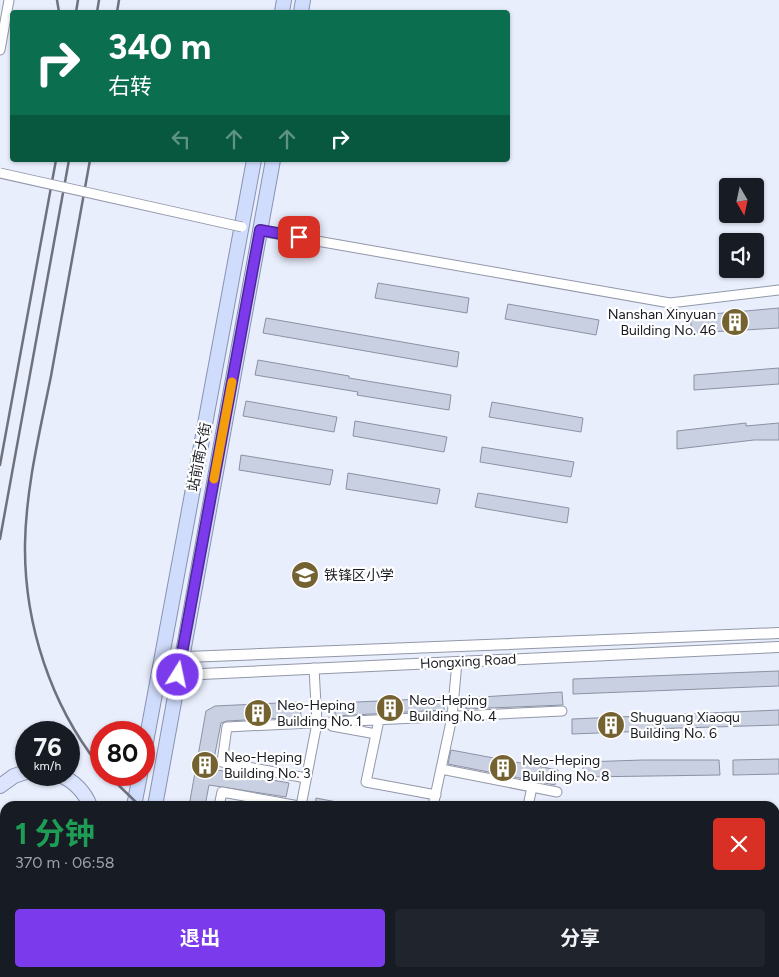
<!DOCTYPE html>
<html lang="zh">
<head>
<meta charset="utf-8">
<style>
  :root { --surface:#171b24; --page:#20242c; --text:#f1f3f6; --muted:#9ea1a6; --accent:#7c3aed }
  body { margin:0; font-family:Figtree,"Noto Sans SC",sans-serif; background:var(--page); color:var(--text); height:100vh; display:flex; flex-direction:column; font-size:19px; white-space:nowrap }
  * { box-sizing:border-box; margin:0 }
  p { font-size:16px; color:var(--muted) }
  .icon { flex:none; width:28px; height:28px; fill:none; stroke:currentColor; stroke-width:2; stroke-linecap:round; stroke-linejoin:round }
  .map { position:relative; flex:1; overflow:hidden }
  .panel { position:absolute; left:0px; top:801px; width:780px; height:176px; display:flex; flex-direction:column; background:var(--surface); border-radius:15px 15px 0 0; box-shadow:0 1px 4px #0004 }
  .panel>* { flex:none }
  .guide { position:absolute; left:10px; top:10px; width:500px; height:152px; border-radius:5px; box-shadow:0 1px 4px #0004; background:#0b6e4f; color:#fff; overflow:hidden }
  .needle { width:32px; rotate:171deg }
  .fabs { position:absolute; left:719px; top:178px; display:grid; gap:10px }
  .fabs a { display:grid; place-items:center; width:45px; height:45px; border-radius:5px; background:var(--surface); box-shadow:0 1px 4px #0004; font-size:25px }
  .speed { position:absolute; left:15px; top:721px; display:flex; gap:10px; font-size:25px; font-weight:700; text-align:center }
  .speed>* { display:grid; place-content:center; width:65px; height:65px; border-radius:50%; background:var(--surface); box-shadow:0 1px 4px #0004; line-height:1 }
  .speed small { font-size:12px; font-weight:400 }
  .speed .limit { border:8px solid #d22; background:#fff; color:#111 }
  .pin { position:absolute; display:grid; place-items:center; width:42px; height:42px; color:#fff; margin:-21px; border-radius:10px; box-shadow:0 2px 8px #0006 }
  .me { position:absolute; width:55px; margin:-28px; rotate:10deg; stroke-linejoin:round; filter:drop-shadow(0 0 4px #0008) }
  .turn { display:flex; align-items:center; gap:18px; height:105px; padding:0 15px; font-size:22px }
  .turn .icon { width:65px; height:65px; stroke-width:2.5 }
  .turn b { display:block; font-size:35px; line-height:42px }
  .lanes { display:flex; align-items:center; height:48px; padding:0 15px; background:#0003; justify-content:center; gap:25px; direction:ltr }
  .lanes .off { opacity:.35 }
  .round { display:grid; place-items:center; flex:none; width:52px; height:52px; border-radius:5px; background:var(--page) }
  .overview { display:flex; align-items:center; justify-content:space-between; height:85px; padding:0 15px }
  h1 { font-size:30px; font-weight:700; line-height:38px; color:#1e9e55 }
  .primary-button { display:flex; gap:10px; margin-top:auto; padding:10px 15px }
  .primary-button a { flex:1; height:58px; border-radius:5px; background:var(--accent); color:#fff; font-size:20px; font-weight:700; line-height:58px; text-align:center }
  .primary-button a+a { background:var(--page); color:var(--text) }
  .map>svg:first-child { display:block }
  .building { fill:#c9d0e1; stroke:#8c92a3 }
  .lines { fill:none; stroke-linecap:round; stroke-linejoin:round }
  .minor-casing { stroke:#9298a9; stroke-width:11 }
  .tertiary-casing { stroke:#9298a9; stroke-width:12 }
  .primary-casing { stroke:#8993b0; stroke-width:16 }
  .trunk-casing { stroke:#8993b0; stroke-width:16 }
  .minor { stroke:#fff; stroke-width:9 }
  .tertiary { stroke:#fff; stroke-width:10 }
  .primary { stroke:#dce5fd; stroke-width:14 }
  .trunk { stroke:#d0dcfc; stroke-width:14 }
  .rail { stroke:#6f727d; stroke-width:2.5 }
  .minor-bridge-casing { stroke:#9298a9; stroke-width:11; stroke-linecap:butt }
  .minor-bridge { stroke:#fff; stroke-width:9 }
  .route-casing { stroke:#51269a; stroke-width:12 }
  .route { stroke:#7c3aed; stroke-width:9 }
  .slow { stroke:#f59e0b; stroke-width:9 }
  .labels { text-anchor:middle; stroke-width:4.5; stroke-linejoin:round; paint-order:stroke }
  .poi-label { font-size:14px; fill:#191b22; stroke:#fff; text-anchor:start }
  .street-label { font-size:14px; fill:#191b22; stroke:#fff }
</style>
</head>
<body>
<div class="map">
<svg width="779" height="977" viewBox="0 0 779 977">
  <rect width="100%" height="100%" fill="#e9eefd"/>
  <path class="building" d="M378 283 469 298 467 313 375 298Z
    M508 304 599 320 596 335 505 319Z
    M779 308V328L692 333 690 316Z
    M266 318 459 352 457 367 263 333Z
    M258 360 349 376V378L451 395 449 410 357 395 358 392 255 375Z
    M779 368V384L694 390V375Z
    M246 401 337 417 334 432 243 416Z
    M492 402 583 418 581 432 489 417Z
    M355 421 447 437 444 452 353 436Z
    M746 423V426L779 423V440H754L677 449V431Z
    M482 447 574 462 571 477 480 462Z
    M241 455 333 470 330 485 239 470Z
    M348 473 440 489 437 504 346 489Z
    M478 493 569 508 567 523 475 507Z
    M779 671V686L573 694V679Z
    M562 692 563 705 466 709 465 698Z
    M444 698V710L335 716V703Z
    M300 702 301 717 227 721 221 723 212 769 289 783 286 797 209 785 205 806H189L206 711 215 706Z
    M779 710V725L649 729V731L572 734V719Z
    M451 750 558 770 555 785 448 764Z
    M779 759V774L733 775V760Z
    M643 760H719L720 775 583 777V762Z
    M316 798 342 803V806H315Z"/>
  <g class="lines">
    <g class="minor-casing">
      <path id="minor" d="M0 50 9 0
        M260 231 670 303 779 290
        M379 720 366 782 436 795
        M332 726 376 734
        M441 769 557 792
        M306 778 222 762 227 727 562 711
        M219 806 222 792 299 806
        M301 806 317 723 314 668
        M433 806 452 717 457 662
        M528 806 532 787
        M310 977 311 972"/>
    </g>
    <g class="tertiary-casing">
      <path id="tertiary" d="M161 658 779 633
        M158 676 779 647"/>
    </g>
    <g class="primary-casing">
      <path id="primary" d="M59 775C73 780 85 792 90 806
        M0 786 14 776 26 772
        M0 907 5 908
        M0 960 5 962
        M72 972 103 977"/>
    </g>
    <g class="trunk-casing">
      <path id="trunk" d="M282 12 284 0
        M301 12 303 0
        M144 753 254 160
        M134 806 140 775
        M155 806 273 160
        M104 977V972
        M124 977 125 972"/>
    </g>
    <use href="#minor" class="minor"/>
    <use href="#tertiary" class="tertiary"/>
    <use href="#primary" class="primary"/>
    <use href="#trunk" class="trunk"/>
    <path class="rail" d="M57 0 59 12
      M76 12 78 0
      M97 12 99 0
      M117 12 119 0
      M90 160C77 232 64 304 51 376 40 431 26 487 25 544 24 624 51 706 101 768
      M0 465 56 160
      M0 539 69 160
      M108 775 140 806
      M775 947 779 948
      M613 972 631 977"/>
    <g class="minor-bridge-casing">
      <path id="minor-bridge" d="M0 173 242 227"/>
    </g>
    <use href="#minor-bridge" class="minor-bridge"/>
  </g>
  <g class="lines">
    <g class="route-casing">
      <path id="route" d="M178 675 260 230 299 237"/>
    </g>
    <use href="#route" class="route"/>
    <path class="slow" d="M214 479 232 382"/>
  </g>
  <defs>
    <g id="building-disc" transform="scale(1.4375)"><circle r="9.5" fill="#746331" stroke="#fff"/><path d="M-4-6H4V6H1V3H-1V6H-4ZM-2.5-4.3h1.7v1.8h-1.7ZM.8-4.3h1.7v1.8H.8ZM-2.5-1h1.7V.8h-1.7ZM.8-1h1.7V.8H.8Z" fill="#fff"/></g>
    <g id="school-disc" transform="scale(1.4375)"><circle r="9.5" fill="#746331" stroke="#fff"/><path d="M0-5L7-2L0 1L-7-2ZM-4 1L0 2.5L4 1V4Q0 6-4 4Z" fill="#fff"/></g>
  </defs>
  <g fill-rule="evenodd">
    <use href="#building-disc" x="735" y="322"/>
    <use href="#school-disc" x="305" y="575"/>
    <use href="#building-disc" x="390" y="708"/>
    <use href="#building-disc" x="258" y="713"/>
    <use href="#building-disc" x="611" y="725"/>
    <use href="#building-disc" x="205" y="765"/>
    <use href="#building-disc" x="503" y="768"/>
  </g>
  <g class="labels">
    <g class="poi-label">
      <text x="716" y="319" text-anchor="end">Nanshan Xinyuan<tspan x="716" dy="16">Building No. 46</tspan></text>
      <text x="324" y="580">铁锋区小学</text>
      <text x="409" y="705">Neo-Heping<tspan x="409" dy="16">Building No. 4</tspan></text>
      <text x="277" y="710">Neo-Heping<tspan x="277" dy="16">Building No. 1</tspan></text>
      <text x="630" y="722">Shuguang Xiaoqu<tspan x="630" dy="16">Building No. 6</tspan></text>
      <text x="224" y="762">Neo-Heping<tspan x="224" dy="16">Building No. 3</tspan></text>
      <text x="522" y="765">Neo-Heping<tspan x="522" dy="16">Building No. 8</tspan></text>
    </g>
    <g class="street-label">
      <text transform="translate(199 457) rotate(-79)" y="5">站前南大街</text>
      <text transform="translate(468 661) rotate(-3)" y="5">Hongxing Road</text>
    </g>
  </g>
</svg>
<div class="fabs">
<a><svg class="needle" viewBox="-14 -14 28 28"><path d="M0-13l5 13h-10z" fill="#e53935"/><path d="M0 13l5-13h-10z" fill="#9ea1a6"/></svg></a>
<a><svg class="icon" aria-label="sound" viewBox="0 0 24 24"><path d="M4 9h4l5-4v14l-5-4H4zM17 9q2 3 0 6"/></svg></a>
</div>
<div class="speed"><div>76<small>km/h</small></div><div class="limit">80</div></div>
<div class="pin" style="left:299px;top:237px;background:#d93025"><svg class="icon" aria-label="arrive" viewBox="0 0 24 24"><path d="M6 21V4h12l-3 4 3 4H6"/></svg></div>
<svg class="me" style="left:178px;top:675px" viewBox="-20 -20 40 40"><circle r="17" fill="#7c3aed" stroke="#fff" stroke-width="3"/><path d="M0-11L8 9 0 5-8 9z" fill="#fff"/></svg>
<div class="guide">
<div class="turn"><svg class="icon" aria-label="right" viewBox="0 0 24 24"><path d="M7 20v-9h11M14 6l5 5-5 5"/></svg><div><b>340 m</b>右转</div></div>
<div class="lanes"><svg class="icon off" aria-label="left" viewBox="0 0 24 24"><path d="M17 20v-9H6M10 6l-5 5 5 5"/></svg><svg class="icon off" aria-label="ahead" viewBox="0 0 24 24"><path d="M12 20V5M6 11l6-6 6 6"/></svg><svg class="icon off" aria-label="ahead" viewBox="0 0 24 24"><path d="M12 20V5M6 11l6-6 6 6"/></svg><svg class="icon" aria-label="right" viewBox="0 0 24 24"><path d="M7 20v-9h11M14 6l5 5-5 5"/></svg></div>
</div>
<section class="panel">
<div class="overview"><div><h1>1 分钟</h1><p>370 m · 06:58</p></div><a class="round" style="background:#d93025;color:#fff"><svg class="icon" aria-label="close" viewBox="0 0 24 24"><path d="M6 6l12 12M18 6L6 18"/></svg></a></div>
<div class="primary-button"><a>退出</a><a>分享</a></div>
</section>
</div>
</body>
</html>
